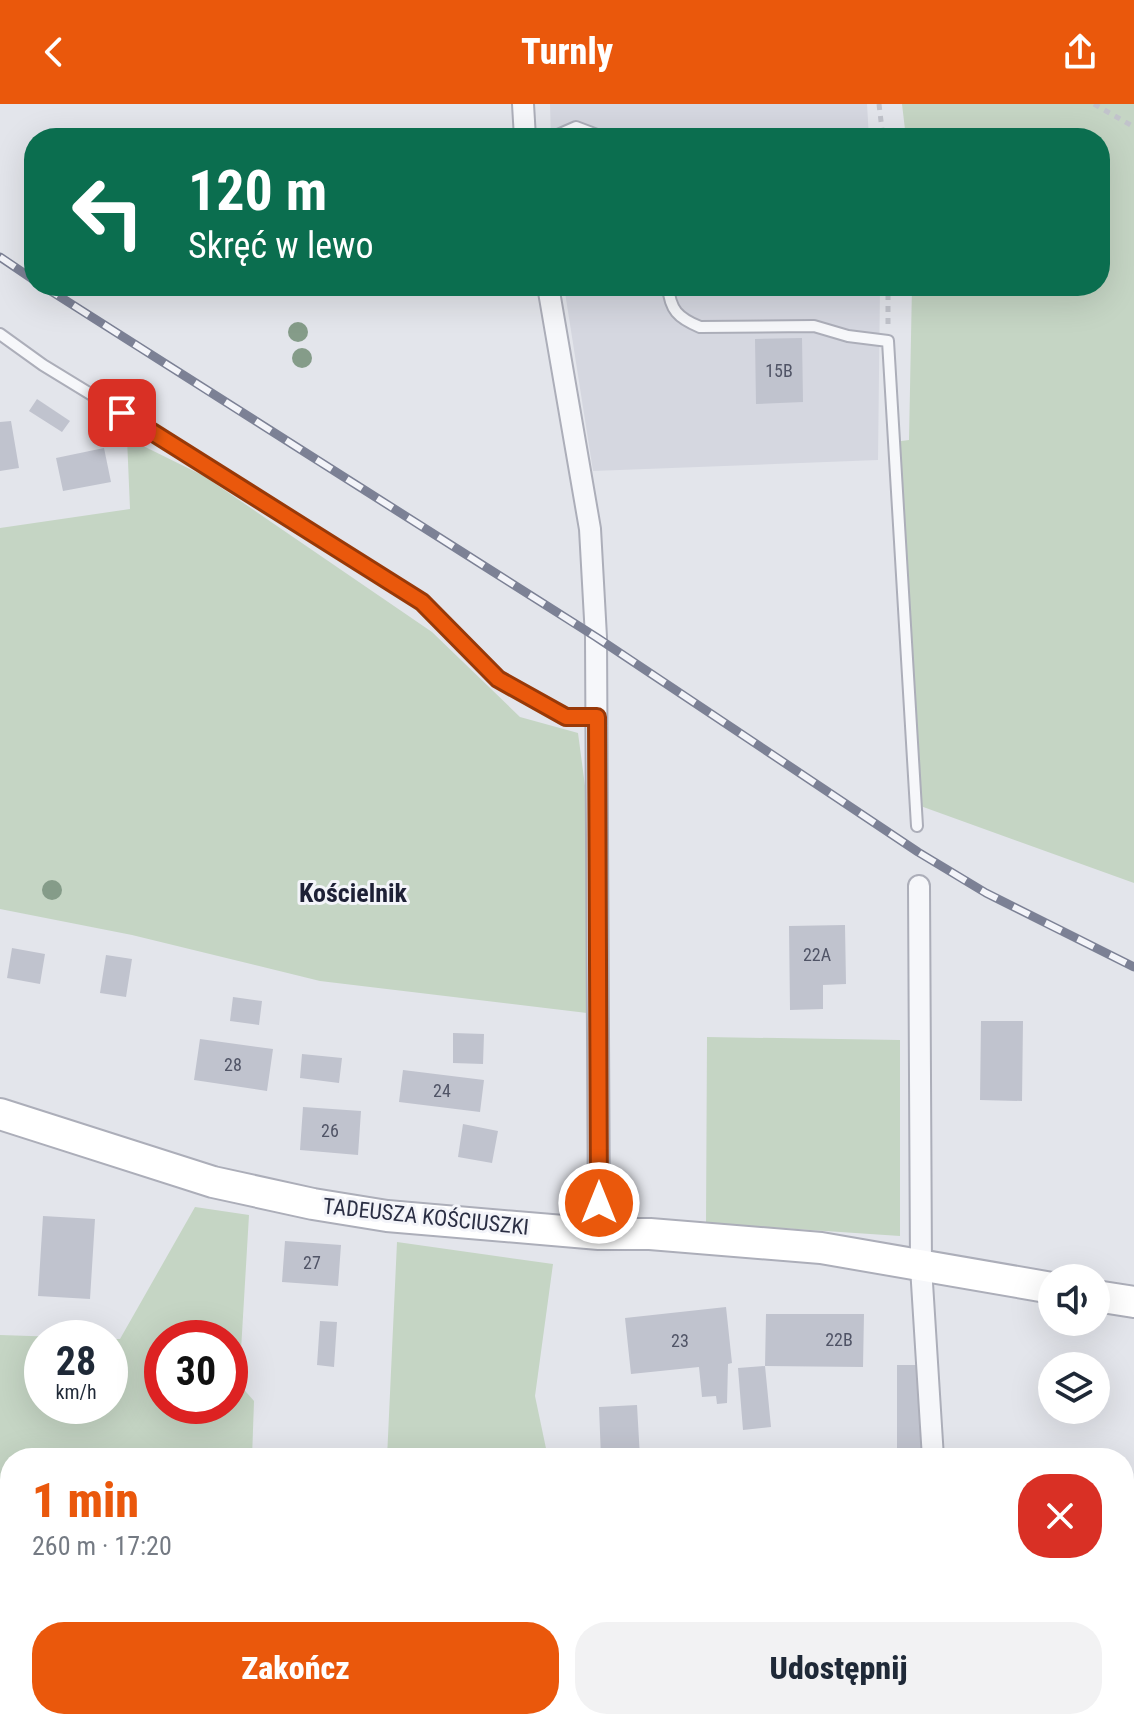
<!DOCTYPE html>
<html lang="pl">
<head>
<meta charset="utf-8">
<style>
  :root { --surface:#fff; --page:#f2f2f3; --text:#1f2937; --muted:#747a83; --accent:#ea580c }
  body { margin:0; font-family:"Roboto Condensed",sans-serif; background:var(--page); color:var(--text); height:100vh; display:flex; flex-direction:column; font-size:30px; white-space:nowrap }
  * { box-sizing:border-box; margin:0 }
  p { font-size:26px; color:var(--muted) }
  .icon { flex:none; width:44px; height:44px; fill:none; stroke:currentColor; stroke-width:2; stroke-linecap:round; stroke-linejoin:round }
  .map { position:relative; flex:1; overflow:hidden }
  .side { position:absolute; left:0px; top:1344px; width:1134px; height:282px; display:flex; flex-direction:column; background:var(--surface); border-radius:32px 32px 0 0; box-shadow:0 8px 32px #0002 }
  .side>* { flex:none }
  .top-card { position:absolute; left:24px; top:24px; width:1086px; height:168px; border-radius:32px; box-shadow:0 8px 32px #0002; background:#0b6e4f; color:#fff; overflow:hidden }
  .controls { position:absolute; left:1038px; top:1160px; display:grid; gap:16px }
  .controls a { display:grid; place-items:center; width:72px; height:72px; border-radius:50%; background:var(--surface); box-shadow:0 8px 32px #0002; font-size:40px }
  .speed { position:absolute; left:24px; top:1216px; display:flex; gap:16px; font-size:40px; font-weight:700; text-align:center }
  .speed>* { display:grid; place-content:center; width:104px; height:104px; border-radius:50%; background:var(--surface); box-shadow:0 8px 32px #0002; line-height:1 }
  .speed small { font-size:20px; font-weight:400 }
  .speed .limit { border:12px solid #d22; background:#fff; color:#111 }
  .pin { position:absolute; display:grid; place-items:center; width:68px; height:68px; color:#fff; margin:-34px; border-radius:16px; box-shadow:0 4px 12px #0006 }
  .me { position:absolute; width:88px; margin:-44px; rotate:0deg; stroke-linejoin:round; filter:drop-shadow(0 0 6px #0008) }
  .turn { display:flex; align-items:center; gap:28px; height:168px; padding:0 32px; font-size:36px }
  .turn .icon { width:104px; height:104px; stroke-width:2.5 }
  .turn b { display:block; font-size:56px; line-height:68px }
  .round { display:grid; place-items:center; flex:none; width:84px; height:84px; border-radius:32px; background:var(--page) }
  .headline { display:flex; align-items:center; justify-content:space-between; height:136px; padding:0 32px }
  h1 { font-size:48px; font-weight:800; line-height:60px; color:var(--accent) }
  .button { display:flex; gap:16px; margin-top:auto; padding:16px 32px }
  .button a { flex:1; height:92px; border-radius:32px; background:var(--accent); color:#fff; font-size:32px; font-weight:800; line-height:92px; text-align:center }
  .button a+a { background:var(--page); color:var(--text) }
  header { display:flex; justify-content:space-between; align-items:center; height:104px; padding:0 32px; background:var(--accent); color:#fff; font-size:36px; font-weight:800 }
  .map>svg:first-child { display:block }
  .built { fill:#d5d7e0 }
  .green { fill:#c5d5c4; fill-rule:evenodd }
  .building { fill:#c0c3ce }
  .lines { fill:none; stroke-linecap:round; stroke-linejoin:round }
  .service-casing { stroke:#acaeb9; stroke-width:14 }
  .minor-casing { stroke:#acaeb9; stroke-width:24 }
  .secondary-casing { stroke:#acaeb9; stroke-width:34 }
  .path { stroke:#c1c3cb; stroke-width:5; stroke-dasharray:6 6; stroke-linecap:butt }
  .service { stroke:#f6f7fa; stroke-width:10 }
  .minor { stroke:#f6f7fa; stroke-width:20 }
  .secondary { stroke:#fff; stroke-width:30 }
  .rail-casing { stroke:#7c8195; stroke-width:9 }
  .rail { stroke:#f3f4f9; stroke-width:6; stroke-dasharray:18; stroke-linecap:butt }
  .tree { fill:#859c89 }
  .route-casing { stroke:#983908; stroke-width:20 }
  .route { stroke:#ea580c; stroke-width:14 }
  .labels { text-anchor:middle; stroke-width:6; stroke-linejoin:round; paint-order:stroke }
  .number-label { font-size:18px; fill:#505466 }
  .street-label { font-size:22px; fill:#2b2f44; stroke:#f3f4f9 }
  .quarter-label { font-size:26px; font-weight:bold; fill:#1d2035; stroke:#f3f4f9 }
</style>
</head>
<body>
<header><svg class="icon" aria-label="back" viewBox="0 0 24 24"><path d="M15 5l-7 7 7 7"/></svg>Turnly<svg class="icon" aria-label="share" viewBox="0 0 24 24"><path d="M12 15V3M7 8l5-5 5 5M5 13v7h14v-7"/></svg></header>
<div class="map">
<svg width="1134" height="1625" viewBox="0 0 1134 1625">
  <rect width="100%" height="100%" fill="#e3e5eb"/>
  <path class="built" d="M550 0H867L869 34H551Z
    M564 182H880L878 356 593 367Z"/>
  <path class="green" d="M902 0H1134V779L915 700 894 338 909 336 912 182H1100V34H906Z
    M127 334 204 372 432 528 520 613 578 629 587 697V909L320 877 132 831 0 805V424L130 405Z
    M707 933 900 936V1132L706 1119Z
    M195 1103 249 1111 239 1280 254 1297 252 1354H10V1616H67L0 1623V1231L91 1234H42V1302H110V1235H120ZM162 1234H230V1302H162Z
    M397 1138 553 1160 535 1292 548 1354H387Z
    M375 1616H605L607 1625H375Z"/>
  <path class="building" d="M687 182H809V185L687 189Z
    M802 234 803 298 756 300 755 235Z
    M37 295 70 317 62 328 29 307Z
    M11 317 19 364 0 367V318Z
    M104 344 111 378 63 387 56 354Z
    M845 821 846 880 823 881V905L790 906 789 822Z
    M12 844 45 850 40 880 7 874Z
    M106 851 132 855 126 893 100 889Z
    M233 893 262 897 259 921 230 917Z
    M981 917H1023L1022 997 980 996Z
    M453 929 484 930 483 960 453 959Z
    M200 935 273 945 267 987 194 976Z
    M302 950 342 954 339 979 300 974Z
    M403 966 484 976 480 1008 399 998Z
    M303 1003 361 1007 358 1051 300 1046Z
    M463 1020 498 1027 492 1059 458 1053Z
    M43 1112 95 1115 90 1195 38 1192Z
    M285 1137 341 1141 338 1182 282 1178Z
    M726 1203 732 1259 728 1260 727 1299 717 1300 716 1292 702 1293 699 1263 631 1270 625 1214Z
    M766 1210H864L863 1263 765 1262Z
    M320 1217 337 1218 334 1263 317 1261Z
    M897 1261H922L923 1346H897Z
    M765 1262 771 1323 743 1326 738 1264Z
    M637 1301 640 1354H601L599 1303Z"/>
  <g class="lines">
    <g class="service-casing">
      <path id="service" d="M551 34 576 23 605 34
        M668 182C670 206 678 214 700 223L814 222 848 232 888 237 917 722
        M0 230 43 261 254 390 422 498 498 575 566 613H597"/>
    </g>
    <g class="minor-casing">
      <path id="minor" d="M523 0 525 34
        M548 182 590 425 596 533 599 1130
        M919 782 921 1163 933 1354
        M977 1616 979 1625"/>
    </g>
    <g class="secondary-casing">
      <path id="secondary" d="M0 1010 213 1078 313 1100 387 1112 599 1130H650L821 1144 1052 1184
        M1096 1192 1134 1198"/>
    </g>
    <path class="path" d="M879 0 883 34
      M1094 0 1134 23
      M888 220V182"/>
    <use href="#service" class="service"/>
    <use href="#minor" class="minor"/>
    <use href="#secondary" class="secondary"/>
    <g class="rail-casing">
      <path id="rail" d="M0 153 34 176
        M43 182 596 533 918 748 986 789 1134 863"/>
    </g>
    <use href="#rail" class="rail"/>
  </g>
  <g class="tree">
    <circle cx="298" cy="228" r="10"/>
    <circle cx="302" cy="254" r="10"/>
    <circle cx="52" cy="786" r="10"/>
  </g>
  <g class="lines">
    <g class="route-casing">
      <path id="route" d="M122 309 422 498 498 575 566 613H597L599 1099"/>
    </g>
    <use href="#route" class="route"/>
  </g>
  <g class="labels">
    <g class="number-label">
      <text x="779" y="273">15B</text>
      <text x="817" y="857">22A</text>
      <text x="233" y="967">28</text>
      <text x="442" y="993">24</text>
      <text x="330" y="1033">26</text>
      <text x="312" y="1165">27</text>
      <text x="839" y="1242">22B</text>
      <text x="680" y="1243">23</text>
    </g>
    <g class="street-label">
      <text transform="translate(426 1112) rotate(6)" y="8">TADEUSZA KOŚCIUSZKI</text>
    </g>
    <g class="quarter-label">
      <text x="353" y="798">Kościelnik</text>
    </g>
  </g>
</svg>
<div class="controls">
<a><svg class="icon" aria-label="sound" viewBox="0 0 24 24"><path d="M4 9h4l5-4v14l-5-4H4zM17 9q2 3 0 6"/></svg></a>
<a><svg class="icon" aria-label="layers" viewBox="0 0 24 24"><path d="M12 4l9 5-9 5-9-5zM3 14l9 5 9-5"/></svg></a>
</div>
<div class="speed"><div>28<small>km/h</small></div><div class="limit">30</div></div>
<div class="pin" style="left:122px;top:309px;background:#d93025"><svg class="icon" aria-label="arrive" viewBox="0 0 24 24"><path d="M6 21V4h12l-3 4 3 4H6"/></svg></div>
<svg class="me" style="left:599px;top:1099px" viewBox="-20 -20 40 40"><circle r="17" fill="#ea580c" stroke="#fff" stroke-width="3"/><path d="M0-11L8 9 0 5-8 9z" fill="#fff"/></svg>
<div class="top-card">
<div class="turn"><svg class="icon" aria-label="left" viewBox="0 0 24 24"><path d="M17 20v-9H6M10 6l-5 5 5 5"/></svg><div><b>120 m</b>Skręć w lewo</div></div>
</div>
<section class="side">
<div class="headline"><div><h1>1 min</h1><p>260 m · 17:20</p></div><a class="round" style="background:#d93025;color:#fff"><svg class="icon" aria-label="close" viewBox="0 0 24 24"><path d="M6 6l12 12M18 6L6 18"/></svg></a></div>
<div class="button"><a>Zakończ</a><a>Udostępnij</a></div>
</section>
</div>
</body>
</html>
